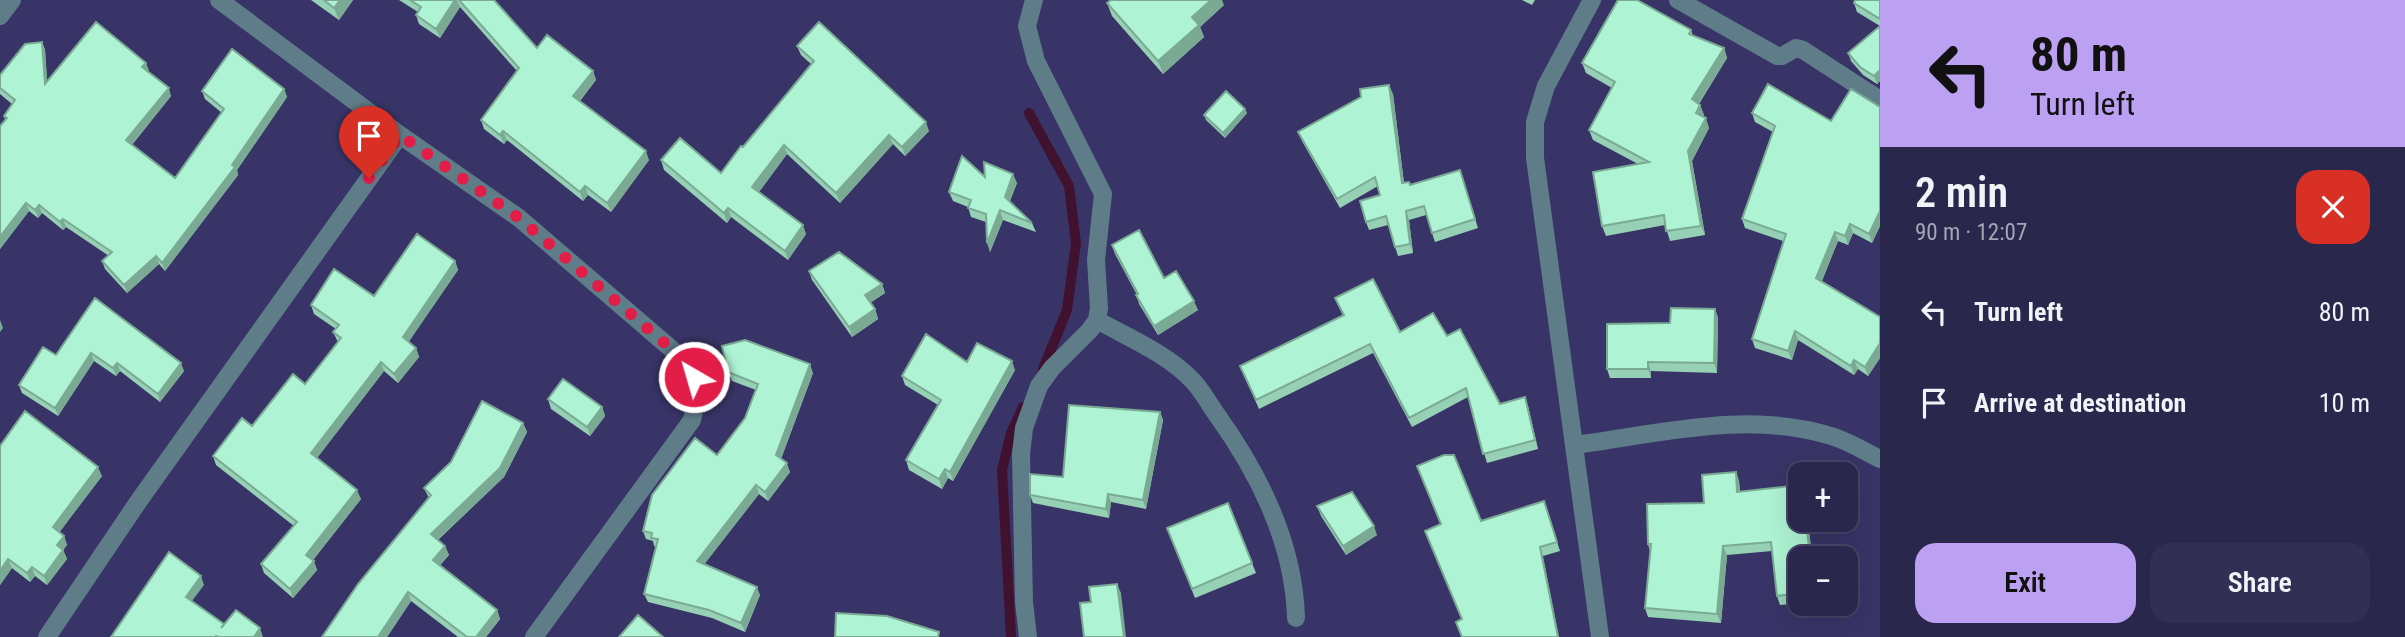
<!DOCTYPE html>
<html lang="en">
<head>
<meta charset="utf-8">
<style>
  :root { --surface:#2a274d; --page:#322f54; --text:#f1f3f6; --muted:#a5a5b6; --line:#464465; --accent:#bca0f2 }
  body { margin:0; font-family:"Roboto Condensed",sans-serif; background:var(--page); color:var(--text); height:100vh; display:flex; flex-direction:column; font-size:26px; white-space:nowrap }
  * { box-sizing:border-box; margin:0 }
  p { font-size:23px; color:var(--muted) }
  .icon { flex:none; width:38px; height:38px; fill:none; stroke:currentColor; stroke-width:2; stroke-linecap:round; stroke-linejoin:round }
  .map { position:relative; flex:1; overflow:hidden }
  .sheet { display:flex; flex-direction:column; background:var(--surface); width:525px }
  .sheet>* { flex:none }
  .guide { background:#bca0f2; color:#111; overflow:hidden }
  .controls { position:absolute; left:1788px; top:462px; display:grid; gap:14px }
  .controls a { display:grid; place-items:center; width:70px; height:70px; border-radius:14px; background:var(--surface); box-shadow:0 7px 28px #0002,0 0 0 2px var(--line); font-size:35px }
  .pin { position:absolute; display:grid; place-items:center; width:60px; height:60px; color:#fff; margin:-72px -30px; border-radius:50% 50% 50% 0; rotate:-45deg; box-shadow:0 0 7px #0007 }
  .pin .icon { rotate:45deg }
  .me { position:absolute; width:77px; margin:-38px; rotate:322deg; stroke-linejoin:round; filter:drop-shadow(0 0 5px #0008) }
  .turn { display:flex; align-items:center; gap:24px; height:147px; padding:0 35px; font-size:32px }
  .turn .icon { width:91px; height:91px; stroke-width:2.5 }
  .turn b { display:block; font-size:49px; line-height:60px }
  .round { display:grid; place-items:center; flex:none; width:74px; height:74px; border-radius:21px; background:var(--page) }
  .summary { display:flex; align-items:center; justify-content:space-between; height:119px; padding:0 35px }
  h1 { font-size:42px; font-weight:600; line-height:52px }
  .action { display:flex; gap:14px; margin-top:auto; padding:14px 35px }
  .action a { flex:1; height:80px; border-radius:21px; background:var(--accent); color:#111; font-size:28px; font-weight:600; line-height:80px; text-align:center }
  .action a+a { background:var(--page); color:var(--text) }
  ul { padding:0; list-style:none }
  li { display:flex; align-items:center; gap:21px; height:91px; padding:0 35px }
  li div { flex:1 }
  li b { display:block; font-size:26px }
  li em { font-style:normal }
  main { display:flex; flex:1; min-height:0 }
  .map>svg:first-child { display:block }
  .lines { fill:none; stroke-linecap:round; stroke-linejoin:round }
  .stream { stroke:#401230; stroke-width:10 }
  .minor { stroke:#5f7d89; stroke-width:18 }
  .wall { fill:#96d1b5 }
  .shaded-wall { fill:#7aaa94 }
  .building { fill:#aef3d3; stroke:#7aaa94; stroke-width:2 }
  .route { stroke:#e11d48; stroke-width:12; stroke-dasharray:0 21.6 }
</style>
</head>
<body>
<main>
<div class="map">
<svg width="1880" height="637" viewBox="0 0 1880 637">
  <rect width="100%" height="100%" fill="#383467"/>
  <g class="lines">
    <path class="stream" d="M1029 113 1069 186 1076 243 1067 310 1043 369
      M1011 637 1002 470 1011 433 1023 407"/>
    <path class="minor" d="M219 0 400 135 519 218 682 358C697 382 699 392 692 420L534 637
      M1592 0 1546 86 1535 122V158L1600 637
      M1678 0 1777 56H1782L1796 48 1803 50 1880 100
      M0 16 12 0
      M1097 320C1129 338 1166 353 1192 380 1202 390 1209 404 1217 415 1260 475 1294 544 1296 618
      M1574 445C1659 434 1748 410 1831 436 1848 441 1864 451 1880 459
      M47 637 138 502 400 135
      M1028 637 1024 602 1021 454 1024 428 1039 386 1052 368 1090 330 1097 320 1099 308 1096 260 1103 194 1036 61 1027 26 1034 0"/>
  </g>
  <path class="wall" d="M311 0H353L339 20Z
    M399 0H494L537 48 593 71 596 80 580 101 649 160 611 212 588 195 583 201 507 140 504 144 484 129 481 120 517 71 460 7 440 38 419 24 416 15 418 12Z
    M1522 0H1535L1532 5Z
    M1880 0V81L1877 84 1863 75 1851 61 1848 53 1880 26 1857 12 1854 3Z
    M1107 3 1224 5 1200 27 1204 37 1163 74 1112 16Z
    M1691 30 1693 36 1724 48 1727 58 1699 104 1700 105 1704 115 1703 116 1709 128 1692 161 1705 235 1670 241 1665 225 1606 236 1602 226 1638 164 1593 140 1589 130 1612 88 1586 73 1582 63Z
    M42 42 45 50 47 81 146 63 148 71 171 96 132 145 175 178 222 113 205 99 202 91 284 89 287 97 237 170 238 175 165 271 159 264 127 293 105 269 102 261 109 256 66 227 63 230 42 213 38 218 29 211 0 249V126L5 119 4 116 12 104 0 94V75Z
    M797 46 929 131 905 156 893 144 840 203 787 154 759 192 806 234 788 260 731 217 727 223 664 170 661 160 721 173 811 64 801 55Z
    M1393 94 1404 183 1410 185 1460 170 1478 228 1435 242 1426 215 1409 220 1413 253 1398 256 1388 225 1369 230 1366 222 1380 195 1378 186 1340 208 1302 141 1298 132Z
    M1880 107V226L1872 243 1853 233 1848 245 1838 241 1822 281 1880 317V358L1868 376 1858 369 1854 375 1798 340 1792 360 1755 348 1752 339 1783 241 1745 228 1742 219 1773 132 1755 122 1752 113 1831 121Z
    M1247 113 1225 138 1206 120 1204 115Z
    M985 177 1017 183 1010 201 1032 223 1036 232 1003 220 990 252 986 222 971 217 968 207 953 201 949 192Z
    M1112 245 1164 278 1198 310 1158 335 1139 304 1137 295 1115 254Z
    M455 261 458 270 408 342 416 348 419 357 398 383 384 371 317 458 361 499 313 560 317 570 293 598 264 573 261 564 294 526 216 465 213 456 305 384 338 342 333 332 336 329 314 314 311 305 374 296Z
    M809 271 882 284 885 293 870 303 875 309 878 319 852 337 812 280Z
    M95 298 184 371 160 402 120 371 116 376 94 361 58 416 22 393 19 385 56 355Z
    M1335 298 1400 332 1447 336 1500 404 1528 406 1538 449 1487 463 1468 397 1412 427 1373 353 1259 409 1240 366 1343 316Z
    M1715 309 1718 318 1717 373 1651 371V378H1610L1607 369 1670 323Z
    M967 362 1015 370 953 481 948 478 942 489 909 470 906 460 938 405 905 385 902 376Z
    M728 372 813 373 781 459 790 472 768 501 759 494 704 564 760 595 745 632 712 618 648 602 644 594 656 547 654 546 653 541 646 539 643 531 717 455 745 418 756 390 732 381Z
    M548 399 602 407 605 416 590 436 551 409Z
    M1160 412 1163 420 1146 509 1111 502 1109 518 1033 503 1030 495 1063 477Z
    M523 423 527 432 504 477 438 540 445 546 449 555 440 565 497 610 500 619 486 637H458L411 601 387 637 429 498 424 488Z
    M0 446 102 476 59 532 64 536 67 545 63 550 67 559 47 585 35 576 30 582 12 568 0 585Z
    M1736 472 1739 481 1740 492 1801 520H1808L1812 558H1801V603L1780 605 1777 596 1772 551 1727 555 1721 623 1648 617 1645 608 1650 551 1648 544 1704 503Z
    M1544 501 1560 551 1543 556 1461 619 1481 521Z
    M1228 503 1256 573 1195 598 1167 528Z
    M1317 506 1377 535 1346 555 1321 516Z"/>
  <path class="shaded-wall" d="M340 0H353L339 20 334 8Z
    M455 0H457L460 7 440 38 436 29Z
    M1211 0H1222L1224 5 1200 27 1204 37 1163 74 1158 61 1192 17Z
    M42 42 45 50 48 92 45 84Z
    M1724 48 1727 58 1695 109 1692 99Z
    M146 63 149 70 145 75 142 67Z
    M1880 70V81L1877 84 1874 76Z
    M593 71 596 80 576 105 573 96Z
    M1389 85 1393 94 1405 192 1402 183Z
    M169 88 171 96 129 148 126 140Z
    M284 89 287 97 237 170 238 175 165 271 162 263Z
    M1700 105 1704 115 1700 123 1696 113Z
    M1245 109 1247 113 1225 138 1223 133Z
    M1706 118 1709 128 1692 161 1705 235 1701 226 1688 151Z
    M926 122 929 131 905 156 902 147Z
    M503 131 507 140 504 144 500 135Z
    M889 135 893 144 840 203 836 193Z
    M784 145 787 154 756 196 752 187Z
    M646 151 649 160 611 212 607 203Z
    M1013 174 1017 183 1008 206 1005 197Z
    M585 186 588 195 583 201 580 192Z
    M26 203 29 211 0 249V237Z
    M39 205 42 213 38 218 35 210Z
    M728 208 731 217 727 223 724 213Z
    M1000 210 1003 220 990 252 987 243Z
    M1406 211 1409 220 1413 253 1410 244Z
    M1880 211V226L1872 243 1869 234Z
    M63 219 66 227 63 230 60 222Z
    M1850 224 1853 233 1848 245 1845 236Z
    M803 225 806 234 788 260 785 251Z
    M1835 232 1838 241 1819 287 1816 278Z
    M156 256 159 264 127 293 124 285Z
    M455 261 458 270 406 346 403 337Z
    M882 284 885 293 868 304 865 295Z
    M1194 301 1198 310 1158 335 1154 326Z
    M875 309 878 319 852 337 849 327Z
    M1715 309 1718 318 1717 373 1714 363Z
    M0 320 3 328 0 332Z
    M1795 331 1798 340 1792 360 1788 351Z
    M1880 343V358L1868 376 1865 367Z
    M416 348 419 357 398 383 394 374Z
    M91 353 94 361 58 416 55 408Z
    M1854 360 1858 369 1854 375 1851 366Z
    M1012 361 1015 370 953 481 950 472Z
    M381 362 384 371 314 462 311 453Z
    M1648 362 1651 371V378L1648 369Z
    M117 363 120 371 116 376 113 368Z
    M181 363 184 371 160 402 158 394Z
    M810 364 813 373 779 464 776 455Z
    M1525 397 1528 406 1538 449 1535 440Z
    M602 407 605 416 590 436 587 427Z
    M1160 412 1163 420 1146 509 1143 500Z
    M523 423 527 432 504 477 434 543 431 534Z
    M787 463 790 472 768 501 765 492Z
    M98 467 102 476 56 537 53 527Z
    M945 469 948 478 942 489 939 479Z
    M1736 472 1739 481 1741 501 1737 492Z
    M756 485 759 494 700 570 697 561Z
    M357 490 361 499 310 564 306 555Z
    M1108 494 1111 502 1109 518 1106 509Z
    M1806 520H1808L1812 558H1810Z
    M1374 526 1377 535 1346 555 1343 546Z
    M64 536 67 545 63 550 67 559 47 585 44 576 57 545Z
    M445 546 449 555 437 569 433 560Z
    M1723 546 1727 555 1721 623 1717 614Z
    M1540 547 1543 556 1559 637H1558Z
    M8 559 12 568 0 585V571Z
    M314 561 317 570 293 598 290 589Z
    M32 567 35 576 30 582 27 573Z
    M201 576 204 585 189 605 186 597Z
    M1117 584 1121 593 1126 637H1124Z
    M757 587 760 595 745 632 741 623Z
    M408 592 411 601 387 637H378Z
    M497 610 500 619 486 637H476Z
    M260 628 263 637H254Z"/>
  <path class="building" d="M324 0H340L334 8Z
    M410 0H455L436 29 416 15 421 7Z
    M459 0H494L537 48 547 35 593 71 573 96 646 151 607 203 585 186 580 192 503 131 500 135 481 120 519 68Z
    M1111 0H1211L1192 17 1199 25 1158 61 1107 3Z
    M1618 0H1637L1691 30 1689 34 1724 48 1692 99 1700 105 1696 113 1706 118 1688 151 1701 226 1666 231 1664 215 1602 226 1593 172 1649 162 1589 130 1615 82 1582 63Z
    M1855 0H1880V19L1854 3Z
    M96 22 146 63 142 67 169 88 126 140 175 178 224 109 202 91 232 49 284 89 232 165 235 167 162 263 156 256 124 285 102 261 112 252 63 219 60 222 39 205 35 210 26 203 0 237V126L7 118 4 116 15 100 0 88V75L25 44 42 42 45 84Z
    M819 22 926 122 902 147 889 135 836 193 784 145 752 187 803 225 785 251 728 208 724 213 661 160 680 138 721 173 741 146 743 147 814 61 797 46Z
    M1880 26V70L1874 76 1860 67 1848 53Z
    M1768 84 1831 121 1851 89 1880 107V211L1869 234 1850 224 1845 236 1835 232 1816 278 1880 317V343L1865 367 1854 360 1851 366 1795 331 1788 351 1752 339 1786 234 1742 219 1775 126 1752 113Z
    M1389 85 1402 183 1409 182 1410 185 1460 170 1475 219 1432 233 1424 206 1406 211 1410 244 1395 247 1386 216 1366 222 1360 201 1380 195 1375 177 1337 199 1298 132 1361 97 1360 89Z
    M1226 91 1245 109 1223 133 1204 115Z
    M962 156 985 177 984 162 1013 174 1005 197 1032 223 1000 210 987 243 986 214 968 208 971 200 949 192Z
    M1139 230 1164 278 1176 271 1194 301 1154 326 1136 295 1138 294 1112 245Z
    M417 234 455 261 403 337 416 348 394 374 381 362 311 453 357 490 306 555 314 561 290 589 261 564 297 522 213 456 242 418 252 426 293 374 305 384 341 338 333 332 339 325 311 305 334 269 374 296Z
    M839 252 882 284 865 295 875 309 849 327 809 271Z
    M1373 279 1400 332 1433 313 1447 336 1460 329 1500 404 1525 397 1535 440 1483 454 1466 388 1409 418 1370 344 1256 400 1240 366 1344 315 1335 298Z
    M95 298 181 363 158 394 117 363 113 368 91 353 55 408 19 385 43 347 56 355Z
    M1671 308 1715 309 1714 363 1648 362V369H1607V324L1670 323Z
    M926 334 967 362 977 343 1012 361 950 472 945 469 939 479 906 460 941 400 902 376Z
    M745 340 810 364 776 455 787 463 765 492 756 485 697 561 757 587 741 623 709 610 644 594 658 539 651 538 652 533 643 531 652 495 695 438 717 455 745 418 758 384 728 372 722 346Z
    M563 379 602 407 587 427 548 399Z
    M482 401 523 423 500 468 431 534 445 546 433 560 497 610 476 637H467L408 592 378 637H322L358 584 431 495 424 488 451 462Z
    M1069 405 1160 412 1143 500 1108 494 1106 509 1030 495V474L1063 477Z
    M25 411 98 467 53 527 64 536 57 545 63 550 44 576 32 567 27 573 8 559 0 571V446Z
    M1444 455H1454L1481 521 1544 501 1557 542 1540 547 1558 637H1462L1456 622 1462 619 1425 531 1441 524 1417 466Z
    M1736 472 1737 492 1801 485V520H1806L1810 558H1801V593L1777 596 1771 542 1723 546 1717 614 1645 608 1651 544H1648L1647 504 1704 503 1702 475Z
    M1352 492 1374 526 1343 546 1317 506Z
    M1228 503 1252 563 1192 589 1167 528Z
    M169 552 201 576 186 597 224 624 221 628 236 610 260 628 254 637H218L216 636 215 637H111Z
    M1117 584 1124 637H1084L1080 603 1091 602 1089 587Z
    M836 613 887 616 939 632 938 637H835Z
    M638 615 663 637H619Z"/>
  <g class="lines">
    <path class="route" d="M369 178 400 135 519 218 682 358 694 377"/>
  </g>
</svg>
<div class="controls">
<a>+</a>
<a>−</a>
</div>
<div class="pin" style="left:369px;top:178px;background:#d93025"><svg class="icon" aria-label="arrive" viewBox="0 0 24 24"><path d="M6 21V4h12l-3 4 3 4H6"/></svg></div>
<svg class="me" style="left:694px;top:377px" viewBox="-20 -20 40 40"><circle r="17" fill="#e11d48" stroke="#fff" stroke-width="3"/><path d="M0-11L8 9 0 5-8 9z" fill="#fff"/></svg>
</div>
<section class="sheet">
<div class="guide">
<div class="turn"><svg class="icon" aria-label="left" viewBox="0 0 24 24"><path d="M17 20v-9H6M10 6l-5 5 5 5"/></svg><div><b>80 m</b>Turn left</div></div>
</div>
<div class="summary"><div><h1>2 min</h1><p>90 m · 12:07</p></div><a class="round" style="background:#d93025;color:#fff"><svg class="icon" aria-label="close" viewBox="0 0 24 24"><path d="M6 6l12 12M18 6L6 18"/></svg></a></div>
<ul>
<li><svg class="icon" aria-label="left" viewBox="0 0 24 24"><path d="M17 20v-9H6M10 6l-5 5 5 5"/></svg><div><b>Turn left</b></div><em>80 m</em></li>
<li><svg class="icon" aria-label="arrive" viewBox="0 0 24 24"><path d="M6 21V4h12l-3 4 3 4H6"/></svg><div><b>Arrive at destination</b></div><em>10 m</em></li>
</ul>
<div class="action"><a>Exit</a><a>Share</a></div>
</section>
</main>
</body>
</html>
